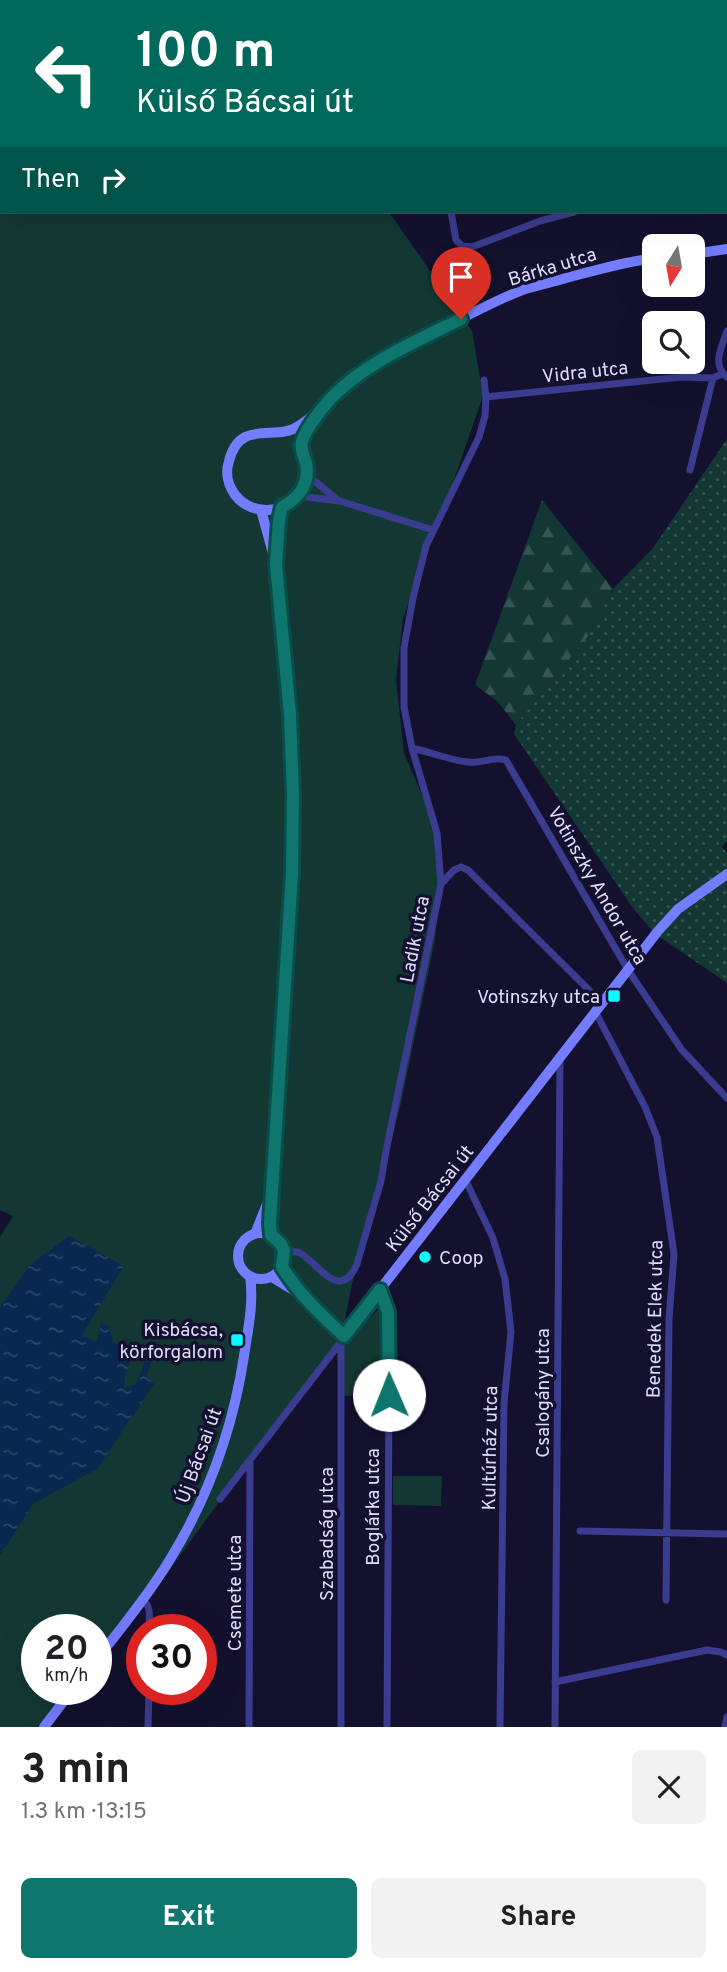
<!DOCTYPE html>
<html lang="en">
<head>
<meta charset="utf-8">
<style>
  :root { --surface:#fff; --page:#f2f2f2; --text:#202124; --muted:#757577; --accent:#0f766e }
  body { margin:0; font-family:Overpass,sans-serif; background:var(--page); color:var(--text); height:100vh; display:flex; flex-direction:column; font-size:26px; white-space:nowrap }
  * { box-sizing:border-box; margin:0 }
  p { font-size:23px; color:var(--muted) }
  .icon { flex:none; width:38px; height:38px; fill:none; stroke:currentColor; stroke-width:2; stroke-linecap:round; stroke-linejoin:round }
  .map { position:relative; height:1727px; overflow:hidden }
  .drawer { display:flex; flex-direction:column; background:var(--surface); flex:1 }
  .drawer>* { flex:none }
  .guide { position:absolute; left:0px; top:0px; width:728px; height:214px; box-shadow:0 7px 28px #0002; background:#00695c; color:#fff; overflow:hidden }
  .needle { width:46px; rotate:191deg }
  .tools { position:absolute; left:642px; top:234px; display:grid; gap:14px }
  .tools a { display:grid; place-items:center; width:63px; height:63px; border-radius:10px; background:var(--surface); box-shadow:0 7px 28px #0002; font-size:35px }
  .speed { position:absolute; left:21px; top:1614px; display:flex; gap:14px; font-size:35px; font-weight:700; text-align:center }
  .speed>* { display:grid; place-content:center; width:91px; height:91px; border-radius:50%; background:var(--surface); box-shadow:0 7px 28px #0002; line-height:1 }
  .speed small { font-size:18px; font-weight:400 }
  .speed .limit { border:10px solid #d22; background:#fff; color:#111 }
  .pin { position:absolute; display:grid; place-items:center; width:60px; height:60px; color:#fff; margin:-72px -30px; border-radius:50% 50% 50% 0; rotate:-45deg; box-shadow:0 0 7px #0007 }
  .pin .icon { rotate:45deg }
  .me { position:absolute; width:77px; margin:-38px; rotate:359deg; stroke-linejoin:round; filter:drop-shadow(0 0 5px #0008) }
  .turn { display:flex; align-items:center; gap:24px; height:147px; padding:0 21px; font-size:32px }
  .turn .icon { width:91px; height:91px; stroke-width:2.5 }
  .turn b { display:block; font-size:49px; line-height:60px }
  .then { display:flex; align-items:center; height:66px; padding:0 21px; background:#0003; gap:14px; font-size:26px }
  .round { display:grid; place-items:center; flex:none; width:74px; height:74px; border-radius:10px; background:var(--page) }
  .headline { display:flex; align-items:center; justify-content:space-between; height:119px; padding:0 21px }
  h1 { font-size:42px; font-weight:700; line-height:52px }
  .cta { display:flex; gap:14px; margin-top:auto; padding:14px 21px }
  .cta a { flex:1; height:80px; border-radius:10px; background:var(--accent); color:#fff; font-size:28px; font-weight:700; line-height:80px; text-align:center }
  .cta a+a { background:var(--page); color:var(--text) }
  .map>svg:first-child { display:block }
  .green { fill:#133834 }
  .forest { fill:url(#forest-firs) }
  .garden { fill:url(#garden-dots) }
  .water { fill:url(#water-ripples) }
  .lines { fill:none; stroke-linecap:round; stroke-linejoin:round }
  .street { stroke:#3a3d8f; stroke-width:7 }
  .secondary { stroke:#747cff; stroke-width:10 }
  .route-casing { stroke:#0a4d48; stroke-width:18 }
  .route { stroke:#0f766e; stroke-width:12 }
  .poi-dot { fill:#09faff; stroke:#13112e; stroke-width:2.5 }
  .labels { text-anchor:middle; stroke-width:7; stroke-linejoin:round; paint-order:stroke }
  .street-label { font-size:19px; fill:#deddff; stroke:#13112e }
  .poi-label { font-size:19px; fill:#deddff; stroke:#13112e; text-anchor:end }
</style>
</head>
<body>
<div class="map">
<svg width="727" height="1727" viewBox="0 0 727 1727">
  <defs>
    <pattern id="forest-firs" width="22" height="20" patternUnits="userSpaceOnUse" patternTransform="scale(1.75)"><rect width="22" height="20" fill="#133834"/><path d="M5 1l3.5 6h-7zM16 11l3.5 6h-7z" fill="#355452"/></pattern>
    <pattern id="garden-dots" width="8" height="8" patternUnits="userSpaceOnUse" patternTransform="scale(1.75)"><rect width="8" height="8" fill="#133834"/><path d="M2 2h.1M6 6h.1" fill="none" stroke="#355452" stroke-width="1.8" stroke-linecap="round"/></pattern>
    <pattern id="water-ripples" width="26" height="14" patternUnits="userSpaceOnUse" patternTransform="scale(1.75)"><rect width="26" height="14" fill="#09284f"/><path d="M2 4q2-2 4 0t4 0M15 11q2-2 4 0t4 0" fill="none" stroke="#2c4769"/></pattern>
  </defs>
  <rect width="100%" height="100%" fill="#13112e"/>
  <path class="green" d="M0 0H322V2H2V212H389L472 331 483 396 441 517 403 618 396 680 404 753 432 818 441 883 435 940 401 1103 352 1284 340 1346 380 1308 389 1395 340 1396 338 1350 235 1480 152 1594 96 1664V1629H37V1689H77L47 1727H0V1237L13 1216 0 1210Z
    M393 1476H442L441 1506 393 1505Z"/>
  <path class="forest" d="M542 500 613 589 589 635 516 725 497 701 475 685Z"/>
  <path class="garden" d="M727 439V841L722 847 727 853V983L654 933 633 908 514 734 516 725 589 635 613 589 653 548Z"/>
  <path class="water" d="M69 1236 124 1266 82 1335 97 1342 101 1323 108 1325 114 1343 135 1354 126 1370 124 1388 136 1384 145 1361 151 1362 147 1376 154 1384 97 1469 33 1504 0 1556V1307L30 1265Z"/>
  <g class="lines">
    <path class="street" d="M409 0 410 2
      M511 0V2
      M612 0V2
      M720 0V2
      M634 2 642 0
      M726 29 727 33
      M726 164H727
      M451 212 456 240 462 246 472 247 540 221 574 212
      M727 331C722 347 711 364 727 377
      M486 397 682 377 713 378 722 374
      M690 470 713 378
      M306 474 339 501
      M298 496 340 501 433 530
      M412 748C430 752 449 760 468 762 482 764 492 756 506 760L628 970 682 1050 727 1098
      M441 884 454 870 461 867 468 870 603 1004
      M596 1013 645 1107 657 1137 674 1254 669 1319 666 1600
      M465 1179 493 1238 505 1279 511 1332 504 1403 500 1727
      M284 1251C289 1252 295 1251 300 1253 317 1262 340 1304 357 1264L381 1181 386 1151 441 884 437 833 412 748 404 707V648L413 598 426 546 479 437 485 416 486 397 484 380
      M380 1290 388 1312 389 1395 387 1727
      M341 1342V1727
      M220 1499 340 1343
      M580 1531 727 1534
      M142 1599C152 1606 149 1618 149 1629
      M555 1682 707 1650 721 1652 727 1655
      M148 1727 149 1689
      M249 1727 250 1460
      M555 1727 560 1060
      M725 1727 727 1717"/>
    <path class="secondary" d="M693 254 727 249
      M322 408 302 441C300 463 315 475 297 497 281 515 251 514 236 496 228 486 225 473 229 461 240 418 275 442 299 426 323 410 341 388 365 372 390 355 416 341 443 328 470 314 498 299 525 289 539 285 553 282 566 278 596 270 624 262 654 258
      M261 510 274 557
      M238 1256a23 23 0 1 1 46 0a23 23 0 1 1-46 0Z
      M255 1234 267 1204
      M271 1235 269 1223 270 1197 292 873 293 794 290 715 276 564 279 520 282 507
      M282 1267 301 1295 344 1336 658 931 678 909 727 874
      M272 1277 298 1293
      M96 1660C121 1629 149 1594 169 1561 208 1498 233 1428 244 1356 248 1329 254 1303 250 1276
      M44 1727 73 1689"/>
  </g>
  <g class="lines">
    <g class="route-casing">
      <path id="route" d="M389 1395 388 1312 380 1290 344 1336C319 1313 300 1295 282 1267L284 1251 281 1244 271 1235 270 1223 292 873 293 794 290 715 276 564 279 520 282 507C299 498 310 483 306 463 304 456 300 449 302 442 304 432 315 418 321 410 354 367 415 342 461 319"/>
    </g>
    <use href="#route" class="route"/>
  </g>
  <g class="poi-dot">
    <rect x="607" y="989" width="14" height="14" rx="3.5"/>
    <circle cx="425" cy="1257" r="7"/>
    <rect x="230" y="1333" width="14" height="14" rx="3.5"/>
  </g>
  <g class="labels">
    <g class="street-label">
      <text transform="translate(552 266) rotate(-17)" y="7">Bárka utca</text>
      <text transform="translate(585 371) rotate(-6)" y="7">Vidra utca</text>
      <text transform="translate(598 885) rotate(60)" y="7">Votinszky Andor utca</text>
      <text transform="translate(414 939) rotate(-79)" y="7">Ladik utca</text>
      <text transform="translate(429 1198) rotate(-52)" y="7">Külső Bácsai út</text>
      <text transform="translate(654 1319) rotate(-89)" y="7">Benedek Elek utca</text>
      <text transform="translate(542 1393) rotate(-90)" y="7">Csalogány utca</text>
      <text transform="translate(489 1448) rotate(-89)" y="7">Kultúrház utca</text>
      <text transform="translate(198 1455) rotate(-70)" y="7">Új Bácsai út</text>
      <text transform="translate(372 1507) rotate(-90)" y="7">Boglárka utca</text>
      <text transform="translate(326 1534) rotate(-90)" y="7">Szabadság utca</text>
      <text transform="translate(234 1593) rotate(-90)" y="7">Csemete utca</text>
    </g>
    <g class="poi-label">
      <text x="600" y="1003">Votinszky utca</text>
      <text x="439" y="1264" text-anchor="start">Coop</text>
      <text x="223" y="1336">Kisbácsa,<tspan x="223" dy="22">körforgalom</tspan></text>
    </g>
  </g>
</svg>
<div class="tools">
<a><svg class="needle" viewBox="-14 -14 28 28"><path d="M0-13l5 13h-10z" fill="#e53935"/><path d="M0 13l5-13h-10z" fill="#757577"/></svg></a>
<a><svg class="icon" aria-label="search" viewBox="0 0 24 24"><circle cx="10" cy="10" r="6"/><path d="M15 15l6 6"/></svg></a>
</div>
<div class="speed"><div>20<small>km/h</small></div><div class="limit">30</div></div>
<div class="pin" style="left:461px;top:319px;background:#d93025"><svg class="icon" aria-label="arrive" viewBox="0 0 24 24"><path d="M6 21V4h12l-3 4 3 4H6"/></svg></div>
<svg class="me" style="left:389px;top:1395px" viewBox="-20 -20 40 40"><circle r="19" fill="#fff"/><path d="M0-13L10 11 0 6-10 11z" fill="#0f766e"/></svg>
<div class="guide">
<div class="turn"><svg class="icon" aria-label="left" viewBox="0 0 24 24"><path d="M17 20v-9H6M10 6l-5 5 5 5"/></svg><div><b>100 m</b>Külső Bácsai út</div></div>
<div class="then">Then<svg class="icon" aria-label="right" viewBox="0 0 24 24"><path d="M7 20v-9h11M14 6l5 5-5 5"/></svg></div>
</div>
</div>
<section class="drawer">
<div class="headline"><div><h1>3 min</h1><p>1.3 km · 13:15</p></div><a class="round"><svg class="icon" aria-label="close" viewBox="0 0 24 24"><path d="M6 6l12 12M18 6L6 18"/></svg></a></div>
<div class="cta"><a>Exit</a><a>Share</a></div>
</section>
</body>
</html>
